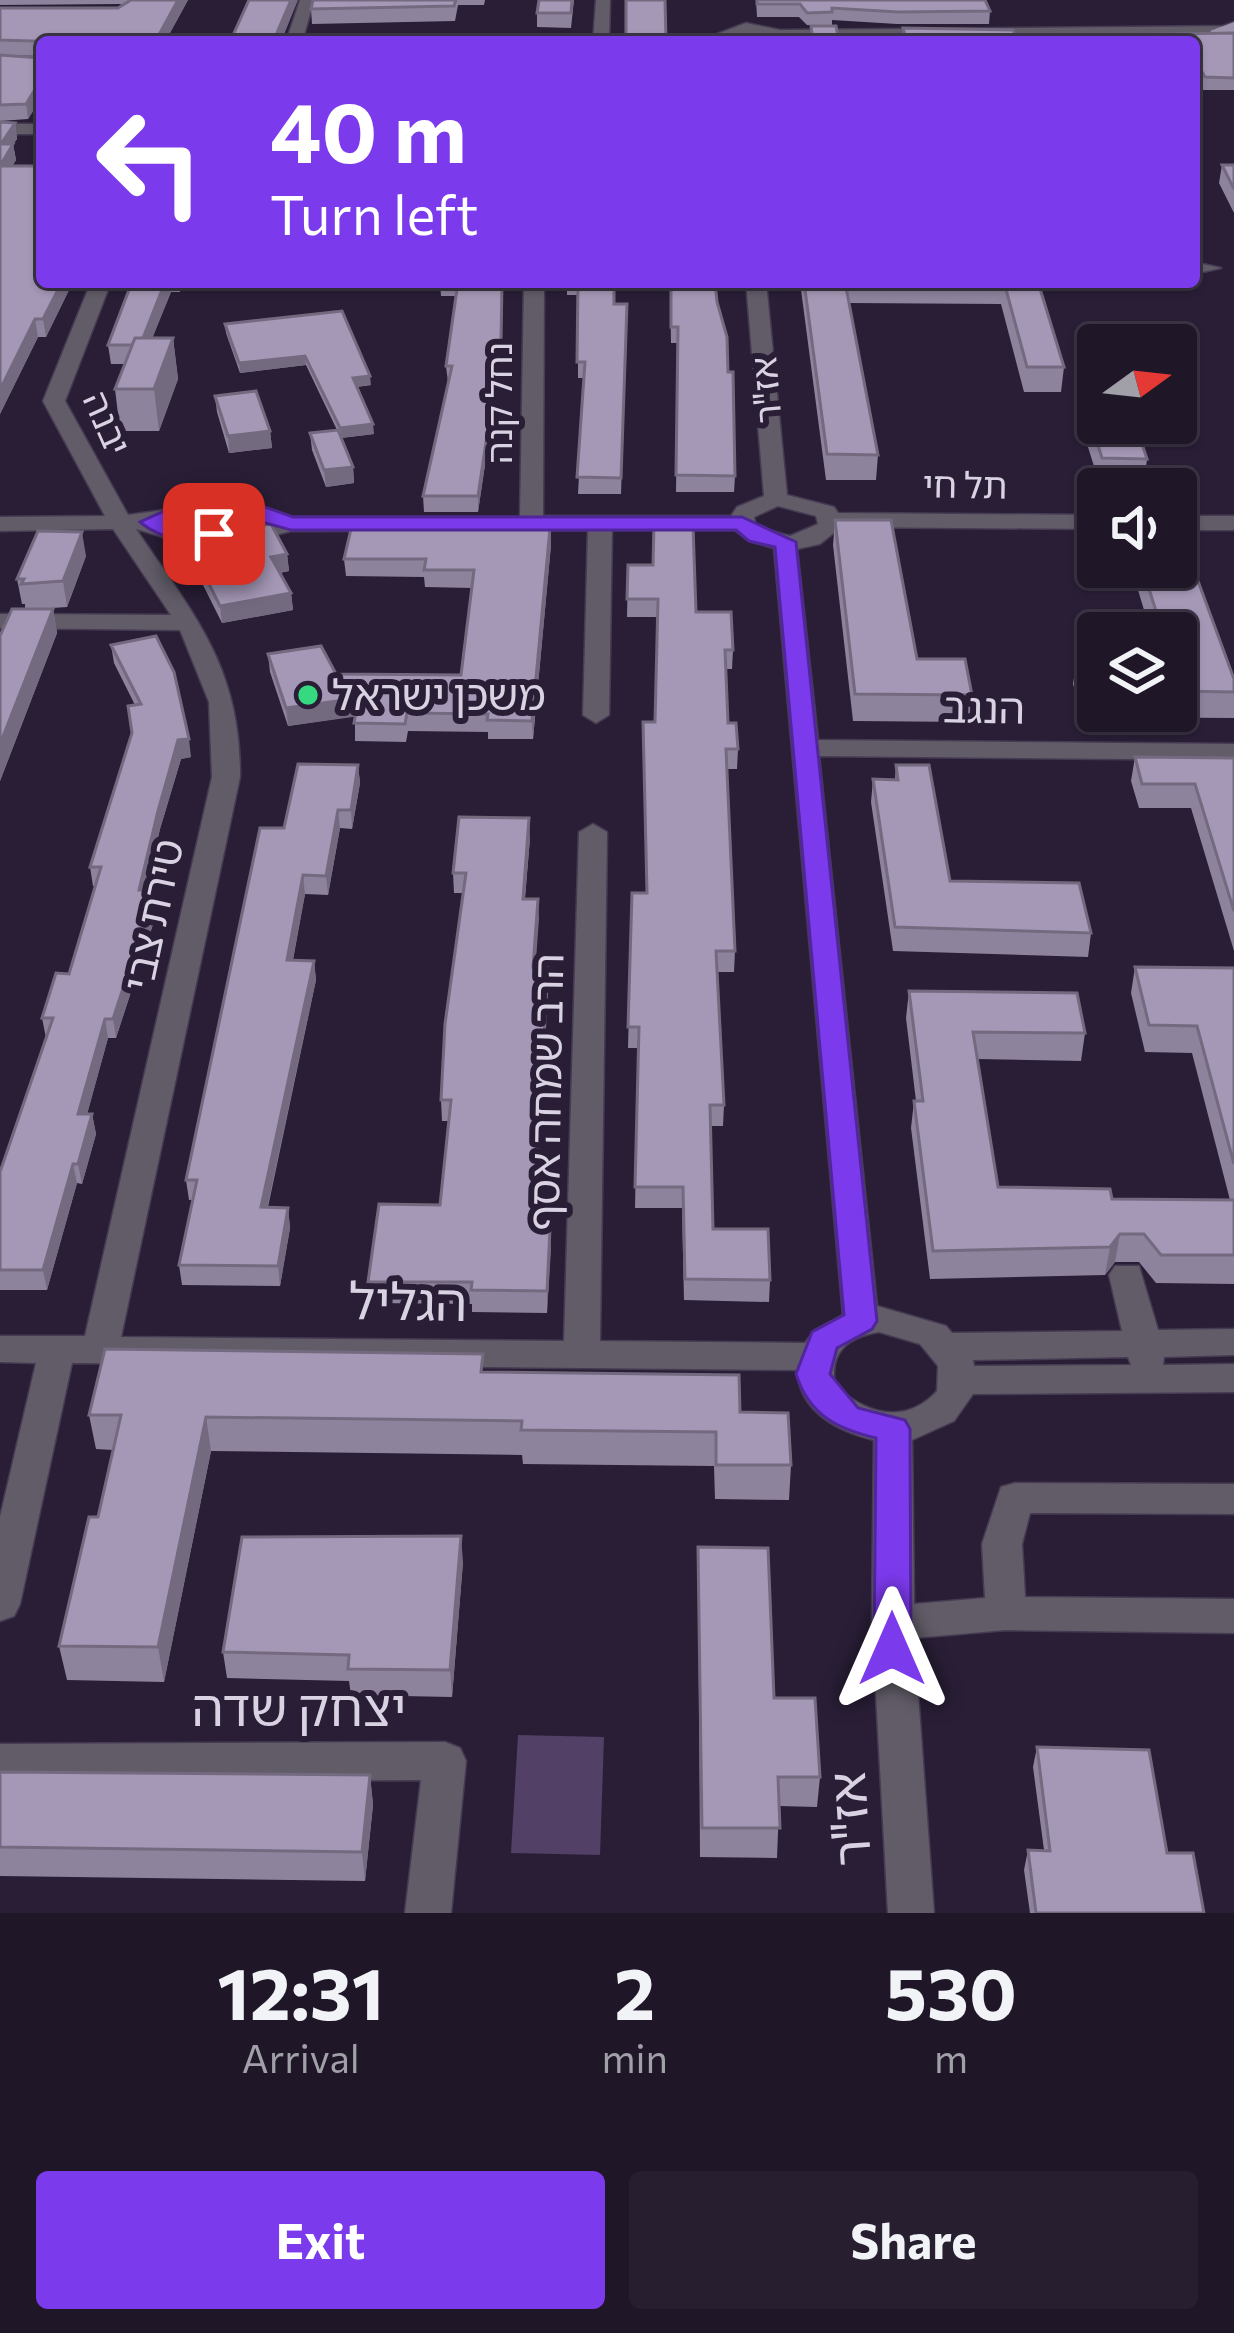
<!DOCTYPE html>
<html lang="en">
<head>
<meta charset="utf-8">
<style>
  :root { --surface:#1f1628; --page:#271f30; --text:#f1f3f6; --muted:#a19fa8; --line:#3c3545; --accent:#7c3aed }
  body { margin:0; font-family:Commissioner,"Noto Sans Hebrew",sans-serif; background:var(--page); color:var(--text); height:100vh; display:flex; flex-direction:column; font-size:45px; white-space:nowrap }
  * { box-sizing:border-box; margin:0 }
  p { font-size:39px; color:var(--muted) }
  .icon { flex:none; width:66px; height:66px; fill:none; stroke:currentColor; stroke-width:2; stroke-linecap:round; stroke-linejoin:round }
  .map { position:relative; height:1913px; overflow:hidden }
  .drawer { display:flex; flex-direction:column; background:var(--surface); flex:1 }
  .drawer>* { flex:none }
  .hud { position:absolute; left:36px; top:36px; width:1164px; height:252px; border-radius:12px; box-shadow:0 3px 9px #0004,0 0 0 3px var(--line); background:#7c3aed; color:#fff; overflow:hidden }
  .needle { width:78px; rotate:75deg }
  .tools { position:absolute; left:1077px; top:324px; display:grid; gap:24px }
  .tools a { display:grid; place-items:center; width:120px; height:120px; border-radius:12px; background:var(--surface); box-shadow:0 3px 9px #0004,0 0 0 3px var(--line); font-size:60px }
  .pin { position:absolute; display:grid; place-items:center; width:102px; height:102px; color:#fff; margin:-51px; border-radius:24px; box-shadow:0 6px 18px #0006 }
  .me { position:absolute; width:132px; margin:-66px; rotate:0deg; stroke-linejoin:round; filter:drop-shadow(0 0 9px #0008) }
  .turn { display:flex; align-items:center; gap:42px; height:252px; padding:0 36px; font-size:54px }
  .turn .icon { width:156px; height:156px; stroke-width:2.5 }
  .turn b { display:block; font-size:84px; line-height:102px }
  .eta { display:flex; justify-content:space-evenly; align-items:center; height:204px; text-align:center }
  .eta b { font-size:72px; font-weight:700; line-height:84px }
  .action { display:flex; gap:24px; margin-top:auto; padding:24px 36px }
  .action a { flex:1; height:138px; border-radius:12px; background:var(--accent); color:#fff; font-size:48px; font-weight:700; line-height:138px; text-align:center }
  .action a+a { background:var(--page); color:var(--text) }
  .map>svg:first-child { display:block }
  .green { fill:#524067 }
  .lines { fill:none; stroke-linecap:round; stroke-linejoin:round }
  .minor-casing { stroke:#453b52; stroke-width:3 }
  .major-casing { stroke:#453b52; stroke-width:3 }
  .minor { fill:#615c68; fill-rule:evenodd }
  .major { fill:#9e93ad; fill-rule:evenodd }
  .wall { fill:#8e839d }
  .shaded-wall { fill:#746a80 }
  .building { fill:#a598b7; stroke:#746a80; stroke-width:3 }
  .route { fill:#7c3aed; stroke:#51269a; stroke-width:3 }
  .poi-dot { fill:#36d880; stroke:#291e36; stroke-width:4.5 }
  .labels { text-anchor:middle; stroke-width:12; stroke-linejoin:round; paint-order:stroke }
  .far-street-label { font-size:36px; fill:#d8d2e2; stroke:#291e36 }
  .poi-label { font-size:42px; fill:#d8d2e2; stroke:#291e36; text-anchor:start }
  .street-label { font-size:42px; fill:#d8d2e2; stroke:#291e36 }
  .near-street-label { font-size:51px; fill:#d8d2e2; stroke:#291e36 }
</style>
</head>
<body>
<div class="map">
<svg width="1234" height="1913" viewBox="0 0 1234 1913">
  <rect width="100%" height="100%" fill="#291e36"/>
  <path class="green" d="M518 1735 604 1737 600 1855 511 1853Z"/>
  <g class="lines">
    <g class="minor-casing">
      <path id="minor" d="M300 0H314L302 42H286Z
        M596 0H610L609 42H593Z
        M746 23 780 30 1234 26V36L760 42 764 36H737L743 42H725L717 34Z
        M0 124H42V134H0Z
        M1194 262 1221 268 1194 274Z
        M91 282H111L65 401 128 515 221 502 293 517H520L524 282H544L543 516H731L737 507 764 496 746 282H766L787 495 834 507 838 513 1098 515V529L841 527 820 544 797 549 818 740 1234 744V760L819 756 877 1306 946 1326 952 1333 1122 1331 1109 1275 1115 1266H1139L1158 1330 1234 1329V1355L1164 1357 1163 1365 1234 1364V1392L973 1394 954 1421 912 1440 914 1604 985 1598 982 1544 1001 1487 1015 1483 1234 1484V1514L1030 1513 1022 1544 1025 1597 1234 1599V1633L1006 1630 914 1638 934 1913H888L872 1623 874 1440C837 1431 800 1412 797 1370L72 1363 20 1604 14 1616 0 1621V1517L36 1363 0 1362V1336H85L212 777 209 702 180 630 0 628V614L171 615 113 529 0 531V517L105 516 43 401ZM778 506 816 516 818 524 790 536 756 527 754 517ZM203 516 267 523 181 527 171 523ZM136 529 177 541H252L291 531 588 530 583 715 596 723 609 715 612 530H735L749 541 774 548 843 1315 815 1330 805 1343 600 1341 607 832 593 824 579 832 564 1341 121 1337 240 777C241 667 194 615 136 529ZM879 1332 920 1344 938 1366 937 1391C906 1425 866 1415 835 1385 829 1352 848 1337 879 1332ZM1128 1357 1131 1365 974 1366 973 1360Z
        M1176 516H1234V530H1176Z
        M445 1742 460 1748 466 1761 451 1913H405L421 1780 0 1782V1744Z"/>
    </g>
    <g class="major-casing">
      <path id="major" d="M1234 22V32L1218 36 1210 31Z"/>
    </g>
    <use href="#minor" class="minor"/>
    <use href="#major" class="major"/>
  </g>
  <path class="wall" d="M0 0H188L165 42H42V97L28 119 0 121V55L40 58V56L0 55V8H118L122 5 120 4 0 5Z
    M313 0H485L484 5H458L455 21 312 24 311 9Z
    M574 0 571 28 537 27V13Z
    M756 0 990 11 989 24H897L832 20V25H807L799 17H757Z
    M1234 33V90H1203L1199 83 1194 82V42Z
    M0 122 15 123 17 139 13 144 16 160 12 166H42V282H69L70 288 46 337H38L0 414Z
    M1222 165H1234V213L1219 183Z
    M132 282H183L180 292H171L152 338H173L178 379 159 431H120L115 389 125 364H111L108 345Z
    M440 282H503L501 357 478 512H424L423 496 448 382 446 366 456 296H441Z
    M567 282H614V304H627L621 494H578L584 378H578V295H567Z
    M670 282 735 476 734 492H676L678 343H671Z
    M800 282H1038L1064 367 1061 392H1024L1001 304 849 303 878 455 876 480H826Z
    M225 324 371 385 357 387 374 434 341 438 353 467 354 483 326 487 312 450 310 433 337 430 306 365 240 373 226 333Z
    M1078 382 1147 459 1144 483 1099 482 1075 406Z
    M215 396 270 431 272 448 229 453 217 412Z
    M835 520 917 659 972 695 970 722 853 721 833 545Z
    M475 524 486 527 550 528 551 545 533 739H488V732L408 731 406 742 355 741V716L288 726 270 672 268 654 336 674 461 675 472 588 425 587 424 577 346 576 344 559 418 526Z
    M186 538 287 554 289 571 280 573 291 593 293 610 222 623 188 555Z
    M86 556 67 607 37 609H53L57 633 0 781V636L25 609V604H22L17 579Z
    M628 565 696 612 733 650 732 669H725L728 723 738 749 737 769H727L735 951 734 972H717L724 1105 723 1126H710L713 1229 770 1280 769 1302 684 1300 682 1208H635L638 1048H628L632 893H646L655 722 657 617H627Z
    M1131 567H1176L1234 679V718L1082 717 1073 684 1077 658H1098V711H1176V633H1151Z
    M111 645 191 757 181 759 160 829 146 890H155L158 909 116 1038H108L87 1114H92L96 1134 82 1184 77 1183 47 1290H0V1172L46 1038 42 1018 69 974 96 886H93L90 867 132 734 135 705 114 663Z
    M1135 757 1234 758V951L1191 808H1139L1131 781Z
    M358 765 360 783 352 829 340 828 328 895 305 894 293 960 314 961 316 980 268 1207 288 1208 290 1228 280 1286 182 1285 179 1265 193 1200H189L186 1180 284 828Z
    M896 765 950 881 1091 933 1088 957 893 951 871 802 873 779 895 780Z
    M530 838 525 899H538L535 967 548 968 535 1228H550L547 1313 472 1312V1304L370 1303 368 1282 440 1205 449 1121H442L441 1100 463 893H454L453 873Z
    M1135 967 1234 968V1284L1156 1283 1139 1262H1115L1105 1275 930 1279 911 1128 914 1101H916L906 1018 909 991 1085 1033 1081 1061 977 1059 998 1187 1112 1199 1230 1200 1192 1053 1145 1052 1131 993Z
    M483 1372 740 1412 791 1465 789 1500 715 1499 714 1466 523 1464 522 1455 211 1451 164 1682 67 1680 59 1646 98 1517 113 1450 96 1449 89 1415Z
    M698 1547 774 1698 820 1777 817 1807 779 1806 777 1858 700 1857Z
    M463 1562 452 1697 351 1695 349 1681 227 1678 223 1652Z
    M1037 1747 1167 1853 1204 1913H1030L1024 1870 1028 1850H1044L1033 1767Z
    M0 1772 370 1775 373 1805 365 1881 0 1876Z"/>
  <path class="shaded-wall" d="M178 0H188L165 42H155Z
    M291 0H298L281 42H273Z
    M42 78V97L28 119 26 104Z
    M15 123 17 139 13 144 16 160 3 182 0 166 1 144Z
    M62 282H69L70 288 46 337 43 319Z
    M165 282H169L171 292 142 364 140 345Z
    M503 282 501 357 478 512V496Z
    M35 319 38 337 0 414V390Z
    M173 338 178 379 159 431 154 389Z
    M305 356 306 365 240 373 239 363Z
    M370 376 371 385 354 387 353 378Z
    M373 424 374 434 341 438 340 428Z
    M270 431 272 448 229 453 228 436Z
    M353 467 354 483 326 487 324 470Z
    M550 528 551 545 533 739 532 721Z
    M82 532 86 556 67 607 63 581Z
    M287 554 289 571 273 574 271 557Z
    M291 593 293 610 222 623 220 606Z
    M53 609 57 633 0 781V744Z
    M359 698 360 716 288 726 286 708Z
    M189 739 191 757 181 759 160 829 142 909 139 890 158 811 178 740Z
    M358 765 360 783 352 829 351 810Z
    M338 810 340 828 328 895 326 876Z
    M529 818 530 838 523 919V899Z
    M303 875 305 894 289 980 287 960Z
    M155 890 158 909 116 1038 113 1019Z
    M538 899 539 919 534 988 533 967Z
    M314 961 316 980 263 1227 261 1207Z
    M548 968V988L534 1250 533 1228Z
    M105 1019 108 1038 82 1133 78 1114Z
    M92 1114 96 1134 82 1184 78 1164Z
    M73 1164 77 1183 47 1290 43 1270Z
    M288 1208 290 1228 280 1286 278 1266Z
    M550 1228 551 1250 547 1313V1291Z
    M1120 1234 1115 1262 1105 1275 1110 1247Z
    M206 1417 211 1451 164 1682 158 1647Z
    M461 1536 463 1562 452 1697 450 1670Z
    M370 1775 373 1805 365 1881 362 1852Z"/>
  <path class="building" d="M131 0H178L155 42H122L125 37H68L64 42 0 40V8H118Z
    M249 0H291L273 42H230Z
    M313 0H456L454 6 311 9Z
    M539 0H572L571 13H537Z
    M626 0H665L666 42H626Z
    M757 0H985L990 11 898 12 832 8V12L807 13 800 4H757Z
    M811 26H836L839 42H813Z
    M903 28 1013 30 1018 42H907Z
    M1234 33V78L1205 77 1201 70H1194V42H1097L1109 35Z
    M42 47V78L26 104 0 105V55L40 58Z
    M0 122 15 123 1 144H13L0 166H42V282H62L43 319H35L0 390Z
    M1222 165H1234V189Z
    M132 282H165L143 338H135L132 345H108Z
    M458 282H502L501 341 478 496H423L452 366H446Z
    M578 282H614V304H627L621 478 577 477 585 362H577Z
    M671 282H715L717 302 727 337 728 372H733L735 476 676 475 678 327H671Z
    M804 282H845L878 455 827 454Z
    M1004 282H1038L1064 367H1027Z
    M342 311 370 376 353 378 373 424 340 428 305 356 239 363 225 324Z
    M135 338H173L154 389H115Z
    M1078 382H1098V423H1135L1147 459 1102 458Z
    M256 391 270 431 228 436 215 396Z
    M338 430 353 467 324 470 310 433Z
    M419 518H475L474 524 486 527 550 528 532 721 487 720 488 714 407 713 405 724 354 723 359 698 286 708 268 654 321 646 336 674 461 675 474 570H424L426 559H344L352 525 418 526Z
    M835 520H891L917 659H965L972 695 855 694Z
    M1176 521 1234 679V692L1176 691V633H1163L1142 567H1176Z
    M271 524 287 554 271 557 291 593 220 606 186 538Z
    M654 525 693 526 696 612H731L733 650H725L728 723H736L738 749H726L735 951H716L724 1105H710L713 1229H768L770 1280 685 1279 683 1187H635L639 1027H628L632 893H647L643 722H655L658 599H627L628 565H653Z
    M38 531 82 532 63 581 21 584 24 579H17Z
    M12 609H53L0 744V636Z
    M156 636 174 672 189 739 178 740 158 811 139 890H155L113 1019H105L78 1114H92L78 1164H73L43 1270H0V1172L53 1018H42L56 973 69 974 101 867H90L132 733 128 706 141 704 111 645Z
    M1077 658H1098V691H1085Z
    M1135 757 1234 758V911L1195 784H1142Z
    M298 764 358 765 351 810H338L326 876 303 875 287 960 314 961 261 1207 288 1208 278 1266 179 1265 197 1180H186L260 828H284Z
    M896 765H929L950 881 1079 883 1091 933 895 927 873 779 898 780Z
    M459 817 529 818 523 899H538L533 967 548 968 533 1228H550L547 1291 471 1290 472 1282H368L379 1204 440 1205 451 1100H441L445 1024 466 873H453Z
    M1135 967 1234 968V1164L1197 1026 1149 1025Z
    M909 991 1077 993 1085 1033 973 1032 998 1187 1110 1189 1112 1199 1234 1200V1255H1161L1144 1234H1120L1110 1247 933 1251 914 1101H923Z
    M105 1349 483 1354 481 1372 739 1375 740 1412 788 1413 791 1465H716V1432L521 1430 522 1421 206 1417 158 1647 59 1646 89 1517H98L121 1415H89Z
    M461 1536 450 1670 348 1669 349 1655 223 1652 242 1537Z
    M698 1547 768 1548 774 1698H815L820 1777H778L780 1828H702Z
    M1037 1747 1149 1750 1167 1853H1193L1204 1913H1036L1028 1850 1050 1851Z
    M0 1772 370 1775 362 1852 0 1847Z"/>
  <path class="route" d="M251 502 293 517H742L796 542 877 1321 872 1329 837 1348 830 1374 858 1408 905 1420 910 1429 911 1649 906 1660 892 1664 879 1660 874 1649 876 1438C837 1429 809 1415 796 1374L812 1332 844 1315 775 547 749 541 736 530H291C250 519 211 505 168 522L225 534C202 550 160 539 140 522L182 503Z"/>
  <circle class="poi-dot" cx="308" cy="695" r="12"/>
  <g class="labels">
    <g class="far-street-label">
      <text transform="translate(766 390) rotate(-95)" y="13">אז"ר</text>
      <text transform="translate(499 403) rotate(-90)" y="13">נחל קנה</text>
      <text transform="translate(107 423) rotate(66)" y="13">יבנה</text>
      <text transform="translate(965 485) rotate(1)" y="13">תל חי</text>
    </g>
    <g class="poi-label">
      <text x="332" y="710">משכן ישראל</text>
    </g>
    <g class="street-label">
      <text transform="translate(984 708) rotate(1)" y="15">הנגב</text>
      <text transform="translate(153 915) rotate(-78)" y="15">טירת צבי</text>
      <text transform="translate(546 1092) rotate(-89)" y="15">הרב שמחה אסף</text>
    </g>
    <g class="near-street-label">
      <text transform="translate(408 1302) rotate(1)" y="18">הגליל</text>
      <text x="299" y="1726">יצחק שדה</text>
      <text transform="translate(850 1819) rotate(-94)" y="18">אז"ר</text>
    </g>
  </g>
</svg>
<div class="tools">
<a><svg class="needle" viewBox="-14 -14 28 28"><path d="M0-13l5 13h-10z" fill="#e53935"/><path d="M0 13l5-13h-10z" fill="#a19fa8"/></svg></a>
<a><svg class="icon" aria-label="sound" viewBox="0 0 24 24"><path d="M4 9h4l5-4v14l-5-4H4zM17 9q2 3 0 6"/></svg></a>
<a><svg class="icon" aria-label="layers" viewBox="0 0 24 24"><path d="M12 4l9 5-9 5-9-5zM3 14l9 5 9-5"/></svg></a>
</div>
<div class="pin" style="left:214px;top:534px;background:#d93025"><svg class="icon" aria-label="arrive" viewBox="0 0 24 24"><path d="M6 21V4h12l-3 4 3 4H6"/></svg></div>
<svg class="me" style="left:892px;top:1649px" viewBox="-20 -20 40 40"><path d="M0-17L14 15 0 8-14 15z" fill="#7c3aed" stroke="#fff" stroke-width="4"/></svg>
<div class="hud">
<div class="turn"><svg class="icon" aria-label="left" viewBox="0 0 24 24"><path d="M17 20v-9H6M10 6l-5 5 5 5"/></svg><div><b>40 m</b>Turn left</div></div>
</div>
</div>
<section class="drawer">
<div class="eta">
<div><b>12:31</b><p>Arrival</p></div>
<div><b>2</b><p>min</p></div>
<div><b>530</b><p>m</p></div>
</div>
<div class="action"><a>Exit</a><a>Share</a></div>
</section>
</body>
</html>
